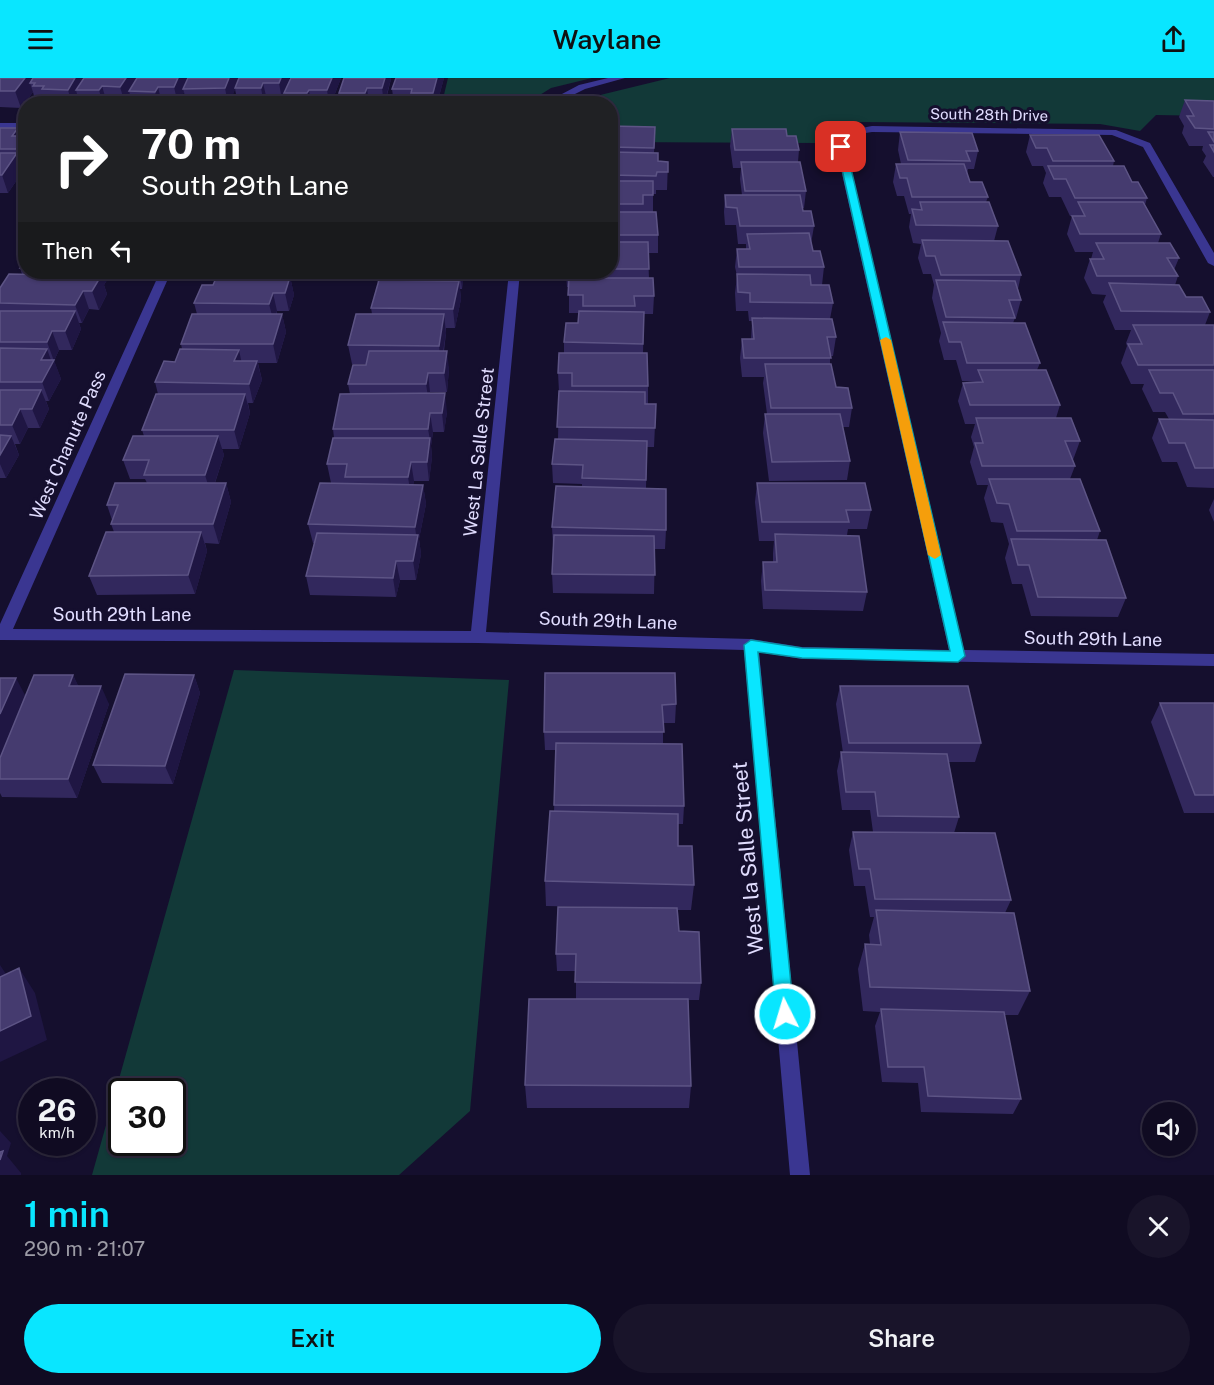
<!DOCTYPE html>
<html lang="en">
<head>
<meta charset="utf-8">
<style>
  :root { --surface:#100b22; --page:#19142a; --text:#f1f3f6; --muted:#9c9ba5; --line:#302b40; --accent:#09e6ff }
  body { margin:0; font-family:"Public Sans",sans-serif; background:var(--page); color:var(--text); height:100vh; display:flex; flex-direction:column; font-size:22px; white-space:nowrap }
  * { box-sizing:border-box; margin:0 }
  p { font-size:20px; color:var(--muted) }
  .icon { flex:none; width:33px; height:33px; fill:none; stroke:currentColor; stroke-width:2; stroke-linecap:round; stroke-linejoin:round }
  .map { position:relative; height:1097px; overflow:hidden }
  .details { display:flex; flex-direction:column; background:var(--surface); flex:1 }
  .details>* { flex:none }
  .hud { position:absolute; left:18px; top:18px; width:600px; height:183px; border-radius:24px; box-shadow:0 2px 4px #0004,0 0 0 2px var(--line); background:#202124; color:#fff; overflow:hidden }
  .tools { position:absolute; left:1142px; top:1024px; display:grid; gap:12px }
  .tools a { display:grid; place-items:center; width:54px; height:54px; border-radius:50%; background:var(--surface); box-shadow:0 2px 4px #0004,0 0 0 2px var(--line); font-size:30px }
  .speed { position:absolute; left:18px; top:1000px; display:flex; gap:12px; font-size:30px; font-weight:700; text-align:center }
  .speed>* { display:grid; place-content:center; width:78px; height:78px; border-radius:50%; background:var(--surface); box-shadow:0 2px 4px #0004,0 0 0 2px var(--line); line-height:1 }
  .speed small { font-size:15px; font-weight:400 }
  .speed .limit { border:3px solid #111; border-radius:9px; background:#fff; color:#111 }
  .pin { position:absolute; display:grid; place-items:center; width:51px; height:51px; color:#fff; margin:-26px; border-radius:12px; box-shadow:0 3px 9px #0006 }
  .me { position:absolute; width:66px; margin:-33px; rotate:355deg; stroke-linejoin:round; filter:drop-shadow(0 0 4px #0008) }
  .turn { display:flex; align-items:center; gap:21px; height:126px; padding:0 24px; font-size:27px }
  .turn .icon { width:78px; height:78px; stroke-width:2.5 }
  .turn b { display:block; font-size:42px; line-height:51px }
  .then { display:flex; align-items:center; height:57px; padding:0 24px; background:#0003; gap:12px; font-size:22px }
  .round { display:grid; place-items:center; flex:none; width:63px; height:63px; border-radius:32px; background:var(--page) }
  .head { display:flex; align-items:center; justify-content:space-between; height:102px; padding:0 24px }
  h1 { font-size:36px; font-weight:600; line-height:45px; color:var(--accent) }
  .primary-button { display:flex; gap:12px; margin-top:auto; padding:12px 24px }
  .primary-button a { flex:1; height:69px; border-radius:36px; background:var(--accent); color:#111; font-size:24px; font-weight:600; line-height:69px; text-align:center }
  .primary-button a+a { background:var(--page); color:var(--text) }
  header { display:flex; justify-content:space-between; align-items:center; height:78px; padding:0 24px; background:var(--accent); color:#111; font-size:27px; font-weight:600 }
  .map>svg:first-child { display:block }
  .green { fill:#123938; fill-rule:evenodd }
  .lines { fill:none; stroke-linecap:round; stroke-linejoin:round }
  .minor { fill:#3a3691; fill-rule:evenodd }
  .wall { fill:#32285d }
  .shaded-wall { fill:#1f1643 }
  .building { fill:#453b6f; stroke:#5d5485; stroke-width:1.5 }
  .route { fill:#09e6ff; stroke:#0696a6; stroke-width:1.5 }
  .slow { fill:#f59e0b }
  .labels { text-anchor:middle; stroke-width:6; stroke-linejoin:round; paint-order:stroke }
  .far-street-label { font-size:15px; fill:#e1ddff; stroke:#150f2e }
  .street-label { font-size:18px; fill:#e1ddff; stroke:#150f2e }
  .near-street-label { font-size:21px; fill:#e1ddff; stroke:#150f2e }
</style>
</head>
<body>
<header><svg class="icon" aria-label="menu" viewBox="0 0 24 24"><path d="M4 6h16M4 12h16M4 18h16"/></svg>Waylane<svg class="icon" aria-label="share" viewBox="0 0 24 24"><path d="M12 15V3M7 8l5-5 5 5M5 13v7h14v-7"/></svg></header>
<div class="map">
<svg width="1214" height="1097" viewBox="0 0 1214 1097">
  <rect width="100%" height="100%" fill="#150f2e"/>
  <path class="green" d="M448 0H592L551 10 527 25H442Z
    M670 0H1214V38L1156 37 1140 53 1100 46 857 44 819 65 611 64 610 26H582L592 19Z
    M234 592 509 602 470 1033 399 1097H92ZM122 1014H172V1065H122Z"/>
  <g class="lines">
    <path class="minor" d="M608 0H625L585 11 555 26H543L579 7Z
      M0 45H26V51H0Z
      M872 48 1116 52 1150 65 1214 175V188L1208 185 1143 69 1112 57 872 54 853 57 846 69 964 572 1214 576V588L802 581 759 574 810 1097H790L744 572 478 565 0 562V546L160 194H171L13 551 471 553 509 194H520L486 554 751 561 802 569 949 572 836 69 846 53Z"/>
  </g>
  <path class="wall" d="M0 0 290 3 291 0H341L331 26H286L284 16 282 22H267L265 26H238L235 11 229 26H186L184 14 178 26H132L130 17 125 25 80 26 78 20 75 26H46L39 25 38 22H35L33 14 21 30 0 29Z
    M396 0H444L437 26H394L392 11Z
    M391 1 385 26H341L339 15Z
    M1185 22 1214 23V99H1213L1203 84 1206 78 1202 72 1203 68H1189L1182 55 1184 48 1179 39Z
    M610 48 655 49 654 75 658 83 668 84 667 112H656V116H653V134L658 157V175H648L649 200 654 218 653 236H644L643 275 648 308V326H656L654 369H647L646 410 666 452 665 471H655L654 516 553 515 552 496 553 468 552 449 582 409V406L553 405 552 386 558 361 559 314 558 295 564 275V264L578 245 579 235H569V209H567L566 194H610Z
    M0 50 21 58 26 63V82L21 88 23 93 8 115H0Z
    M732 51 787 58 799 72 798 84 806 113 804 130H802L803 133 814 148 811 166 813 173 824 189 822 207 833 225 830 241 836 259 833 278H830V286L836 309 852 330 849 349H843L850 383 847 402 769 403 763 355 765 336H767L763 305 764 299H742L740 280 742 261H751L752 243H749L748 233H736L735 215 737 198 735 189 737 171H746V166H738L736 147H725L724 134 725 117H742L740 101 741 90H733L730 68Z
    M900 54 978 73 974 91H968L967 96 970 104 988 119 986 124 998 148 994 163 1021 197 1018 211 1021 222 1016 240H1015L1013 245 1040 285 1037 292 1060 327 1056 340 1080 363 1073 382H1072L1075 388 1070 401 1100 453 1097 462 1126 520 1118 539 1031 538 1022 506H1012L1005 480 1009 466 1003 445 991 444 984 420 988 407H977L970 384 974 369 971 359 975 346H965L958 323 963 305 975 304H976L962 303 956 282H944L939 263 941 255 932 220 934 207 931 196H923L918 180 921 166 913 165 909 149 911 136H909L904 118H897L893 104 896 86H901L898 72Z
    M1030 57 1114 83 1113 88 1132 104 1147 120 1145 127 1161 156 1158 165 1179 180 1174 192 1178 198 1175 207 1186 219 1210 234 1205 247H1214V410L1187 409 1177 384H1162L1152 360 1159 341H1169L1165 334H1153L1142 311 1144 306H1131L1121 285 1127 268 1126 265 1131 252H1115L1103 224 1106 217 1092 216 1084 200 1090 181H1091L1093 174H1075L1067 156 1072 138H1074H1070L1061 119H1049L1043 105 1046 95 1043 88H1032L1026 74Z
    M26 181V194H112L104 207 107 216 99 232 89 231 82 245H79L81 251 72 272H59L54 283 61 301 49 323H46L49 331 40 350H28L20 366H15L19 377 6 400H0V210L22 196 20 190Z
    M210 194H294L291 203 294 217 289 233H277V236H282L286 254 277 285H258L262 302 253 325H248L250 335 239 371H222L224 377 215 405H226L231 424 219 466 205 465 207 473 195 516 97 517 89 498 114 454 111 446 112 442 107 427 147 405 145 401H130L123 382 144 358 142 352 158 316 155 304 175 284 182 271 181 266 197 236 194 225 213 207 216 199H211Z
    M376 194H464L462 211H460L461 221 455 250H446V255L444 273 449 291 447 314H430V315L447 334 444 354H433L431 368 432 379 429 403H414L413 407H423L426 426 419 461 421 476 416 502H400L396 519 310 517 306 498 314 465H313L308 446 346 406 331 405 327 386 334 360 333 351 350 316 348 306 366 287V286H352L348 267 372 236 371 230 378 206Z
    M757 405 871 432 867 451H848L847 457 867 514 863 533 763 531 761 503 763 484H773V475L774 463H759L755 424Z
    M1214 421V444L1209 432Z
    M545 595 676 626 675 645H663V665L684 728 683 746H678V768L694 807 691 832H678L679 853 701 905 699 922H688L691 1008 689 1030H527L525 1007 576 921V893H557L556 876 593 829 546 828 545 803 554 733 556 672H545L544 654Z
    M73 597 78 608 109 626 77 720 2 719 0 715V680L25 618Z
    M194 597 200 615 173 706 102 705 93 687Z
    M840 608 981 665 975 684H949L959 739 954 755 1011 822 1005 835 1030 913 1018 937H1004L1021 1021 1013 1036 921 1034 918 1005 882 1004 875 948 880 934 863 933 858 891 865 866H870L869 857 874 839H870L865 808H854L849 772 853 754H873L870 732H842L837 693 841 674 843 675 836 626Z
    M1160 625H1214V735H1184L1151 644Z"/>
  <path class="shaded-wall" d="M25 0H42L35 5H30L33 14 21 30 15 13Z
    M75 0H91L76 12 78 20 75 26H72L68 12Z
    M126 0H141L129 13 130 17 125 25 120 9Z
    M178 0H190L183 11 184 14 178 26 174 9Z
    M229 0H240L229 26H228L225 10Z
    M281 0H289L290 3 282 22 279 5Z
    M332 0H341L331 26H329L327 12Z
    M385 0H391V1L384 26 382 10Z
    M437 0H444L437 26H434L433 15Z
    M263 5 267 22 265 26H264L261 10Z
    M102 8 107 25 106 26H103L99 12Z
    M158 9 162 26H158L155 14Z
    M367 10 369 26H367L365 15Z
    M309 12 311 26H309L307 15Z
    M18 50 22 61 24 58 26 63V82L22 88 12 58Z
    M17 75 23 93 8 115 2 97Z
    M97 194H112L104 207 107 216 99 232 92 213 99 200Z
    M286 194H294L291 203 294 217 289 233 285 215 288 205Z
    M460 194H464L462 211Z
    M459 203 461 221 455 250 453 231Z
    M83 213 89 231 82 245 75 227Z
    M273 215 277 233 274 245 269 226Z
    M75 233 81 251 72 272 65 253Z
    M282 236 286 254 277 285 273 266Z
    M444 236 446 255 441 286 439 268Z
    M52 253 59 272 54 283 47 264Z
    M47 271 52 285 54 282 61 301 49 323 42 304 41 282Z
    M239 272 243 291 234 283Z
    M447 273 449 291 447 314 444 295Z
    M257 283 262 302 253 325 249 306Z
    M428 295 430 314 429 325 426 306Z
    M41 312 49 331 40 350 32 331Z
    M445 315 447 334 444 354 442 335Z
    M245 316 250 335 239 371 234 352Z
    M20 331 28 350 20 366 12 347Z
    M430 335 433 354 431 368 432 379 429 403 427 384 430 362 428 351Z
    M11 358 19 377 6 400 0 386V377Z
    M218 358 224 377 211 416 205 397Z
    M411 384 414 403 411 418 408 399Z
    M226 405 231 424 219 466 213 446Z
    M423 407 426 426 419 461 421 476 416 502 413 483 417 463 415 449Z
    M201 454 207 473 195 516 188 497Z
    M396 483 400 502 396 519 393 500Z
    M73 597 82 615 69 608Z
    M194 597 200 615 173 706 165 688Z
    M16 600 26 619 0 679V636Z
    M101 608 109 626 77 720 68 701Z
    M0 887 10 902 0 899Z
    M19 890 35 915 47 962 0 984V953Z
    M0 1053 11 1065 7 1078 21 1095V1097H0Z"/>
  <path class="building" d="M0 0H25L15 13H0Z
    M33 0H75L68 12 42 11 44 8H33L35 5H30Z
    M84 0H126L120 9 102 8 99 12H76Z
    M137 0H178L174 9H158L155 14 129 13Z
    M188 0H229L225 10 183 11Z
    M239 0H281L279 5H263L261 10H235Z
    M291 0H332L327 12H309L307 15H284Z
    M344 0H385L382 10H367L365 15H339Z
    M396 0H437L433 15H411L412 11H392Z
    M1185 22 1214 23V51L1195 50 1187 38H1194Z
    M610 48 655 49 654 70 610 69Z
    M0 50H18L12 58H24L16 71H0Z
    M732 51H786L787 58H796L799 72H735Z
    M900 54 972 55 978 73H966L970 83 908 82Z
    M1208 54H1214V64Z
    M1030 57H1099L1114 83H1053L1047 70H1036Z
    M1210 67H1214V74Z
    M610 74 658 75V83L668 84V94H657L656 98 610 97Z
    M0 75H17L2 97H0Z
    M741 84H800L806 113H745Z
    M896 86H964L970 104H982L988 119H912L907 100H900Z
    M1048 88H1124L1132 104H1138L1147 120H1075L1066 101H1054Z
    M610 103H653V117H643V126H610Z
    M725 117H800L803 133H811L814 148H740L737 130 726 129Z
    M920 124H989L998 148 916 147 912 131 922 132Z
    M1078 124H1143L1161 156H1080L1072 138H1085Z
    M610 134H656L658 157H610Z
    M809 155 813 173H820L824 189H739L737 171H750L747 156Z
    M922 162 1008 163 1021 197H941L935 178H926Z
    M610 164H648L649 191H610Z
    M1096 165H1170L1179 180H1167L1178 198H1097L1090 181H1104Z
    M26 181V190H20Z
    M9 196 101 198 92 213H83L75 227 0 225V210Z
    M737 196 810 197 811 207H829L833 225 750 224V215L738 214Z
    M217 198 290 199 285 215H273L269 226 194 225 202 207H213Z
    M569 200H653L654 218H634L635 228H583V217H568Z
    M379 202 459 203 453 231 371 230Z
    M936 202 1015 203 1021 222H1009L1015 240 946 239Z
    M1109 205 1179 207 1186 219H1202L1210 234 1121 233Z
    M0 233H75L65 253H52L47 264H0Z
    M579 233 644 234 643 266 564 264 566 245H578Z
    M192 236H282L273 266H181Z
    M356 236H444L439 268 348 267Z
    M752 240 832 241 836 259H827L831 280H744L742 261H754Z
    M943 244 1025 245 1040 285H967L961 264H949Z
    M1133 247H1214V287H1138L1128 266H1142Z
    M0 270 47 271 41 282H54L42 304H0Z
    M180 271 239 272 234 283H257L249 306 155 304 164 283 175 284Z
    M369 273H447L444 295H428L426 306H348L353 287H366Z
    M559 275H647L648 308H572V295H558Z
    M765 286H831L836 309 848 310 852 330H771Z
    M978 292H1046L1060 327H970L963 305 983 304Z
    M1149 292H1214V336H1183L1173 315H1160Z
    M0 312H41L32 331H20L12 347H0Z
    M559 313 645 314V326H656L655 350 557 349Z
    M445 315 442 335H430L428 351H333L340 316Z
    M156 316H245L234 352H142Z
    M765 336H840L850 383 772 384Z
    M976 340H1071L1080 363H1065L1075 388H982L975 365H983Z
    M1159 341 1214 342V390H1195L1185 365H1169Z
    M0 357 11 358 0 377Z
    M133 358H218L205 397H144L149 382H123Z
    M333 360H430L427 384H411L408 399H345L347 386H327Z
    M555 361 647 363 646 402 582 400 583 387 552 386Z
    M989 401H1080L1100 453H1017L1009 426 997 425Z
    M115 405H226L213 446H111L118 427H107Z
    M320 405 423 407 415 449 308 446Z
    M757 405H865L871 432H846L849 444H762Z
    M556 408 666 411V452L552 449Z
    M106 454H201L188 497 89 498Z
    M317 455 418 457 413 483H396L393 500 306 498Z
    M775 456 859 458 867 514 765 512 763 484H777Z
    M554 457 654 458 655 497 552 496Z
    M1011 461 1106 462 1126 520 1038 519 1029 487H1018Z
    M545 595H675L676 626 662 627 664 654H544Z
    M125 596 194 597 165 688 93 687Z
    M34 597H73L69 608H101L68 701H0V680Z
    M0 600H16L0 636Z
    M840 608H968L981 665H849Z
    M1160 625H1214V717H1195Z
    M556 665 682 666 684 728 554 727Z
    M841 674 947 676 959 739 878 738 875 714H846Z
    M550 733 678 736V768H692L694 807 545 803Z
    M853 754 995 755 1011 822 875 821 870 791H859Z
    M558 829 677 830 679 853 699 854 701 905 575 904 576 876H556Z
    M876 832 1014 835 1030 913 870 909 865 866 881 867Z
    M19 890 31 938 0 953V899Z
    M529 921H688L691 1008 525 1007Z
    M881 931 1004 934 1021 1021 928 1018 924 989H888Z
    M3 1073 0 1082V1074Z"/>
  <path class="route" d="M841 66 846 69 965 578 958 584 802 580 758 574 794 936 791 942 785 944 779 942 776 936 744 567 751 562 802 570 950 573 837 69Z"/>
  <path class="slow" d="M886 259 891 262 941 477 935 481 928 477 880 262Z"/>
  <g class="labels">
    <g class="far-street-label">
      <text transform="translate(989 37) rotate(1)" y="5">South 28th Drive</text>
    </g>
    <g class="street-label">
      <text transform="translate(68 367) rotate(-66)" y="6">West Chanute Pass</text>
      <text transform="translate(479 374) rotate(-84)" y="6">West La Salle Street</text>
      <text x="122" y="543">South 29th Lane</text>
      <text transform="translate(608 543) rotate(2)" y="6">South 29th Lane</text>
      <text transform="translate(1093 561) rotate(1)" y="6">South 29th Lane</text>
    </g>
    <g class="near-street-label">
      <text transform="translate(748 780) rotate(-95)" y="7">West la Salle Street</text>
    </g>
  </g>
</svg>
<div class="tools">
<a><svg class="icon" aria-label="sound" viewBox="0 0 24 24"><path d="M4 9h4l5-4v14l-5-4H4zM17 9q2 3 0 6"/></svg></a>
</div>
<div class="speed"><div>26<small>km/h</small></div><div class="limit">30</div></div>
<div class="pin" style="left:841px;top:69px;background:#d93025"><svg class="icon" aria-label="arrive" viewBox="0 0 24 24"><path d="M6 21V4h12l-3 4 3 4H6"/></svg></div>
<svg class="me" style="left:785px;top:936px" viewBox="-20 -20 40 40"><circle r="17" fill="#09e6ff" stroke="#fff" stroke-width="3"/><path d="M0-11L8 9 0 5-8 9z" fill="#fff"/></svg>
<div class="hud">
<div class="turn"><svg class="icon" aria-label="right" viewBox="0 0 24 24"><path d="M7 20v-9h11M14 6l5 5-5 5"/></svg><div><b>70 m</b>South 29th Lane</div></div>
<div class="then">Then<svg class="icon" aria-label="left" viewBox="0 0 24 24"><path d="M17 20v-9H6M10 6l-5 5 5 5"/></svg></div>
</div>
</div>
<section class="details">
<div class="head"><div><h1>1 min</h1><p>290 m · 21:07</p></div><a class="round"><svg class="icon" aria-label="close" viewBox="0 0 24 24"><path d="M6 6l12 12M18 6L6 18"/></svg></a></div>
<div class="primary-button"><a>Exit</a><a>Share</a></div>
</section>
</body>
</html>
